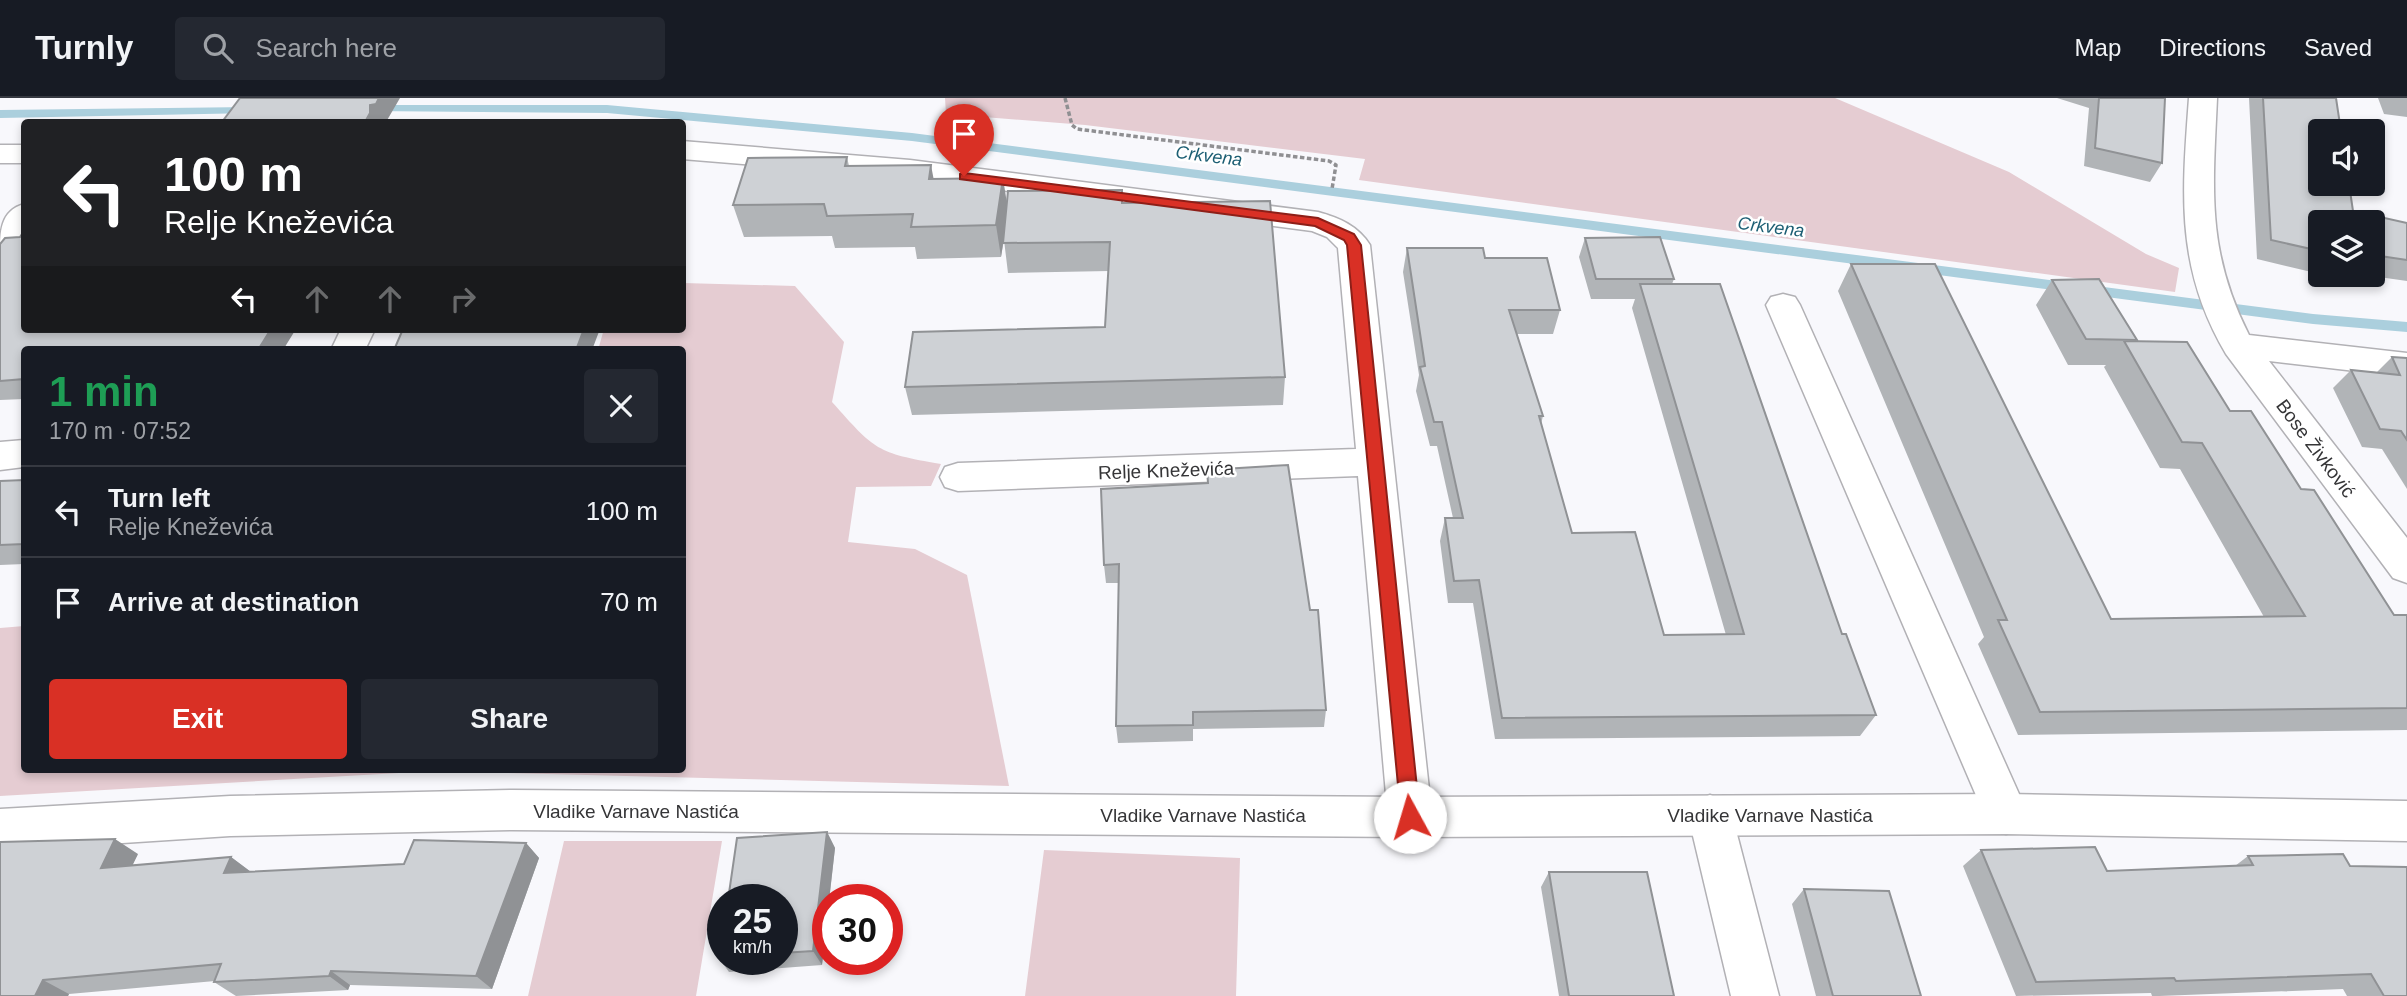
<!DOCTYPE html>
<html lang="en">
<head>
<meta charset="utf-8">
<style>
  :root { --surface:#171b24; --page:#242831; --text:#f1f3f6; --muted:#9ea1a6; --line:#363941; --accent:#d93025 }
  body { margin:0; font-family:Helvetica,sans-serif; background:var(--page); color:var(--text); height:100vh; display:flex; flex-direction:column; font-size:26px; white-space:nowrap }
  * { box-sizing:border-box; margin:0 }
  p { font-size:23px; color:var(--muted) }
  .icon { flex:none; width:38px; height:38px; fill:none; stroke:currentColor; stroke-width:2; stroke-linecap:round; stroke-linejoin:round }
  .map { position:relative; flex:1; overflow:hidden }
  .panel { position:absolute; left:21px; top:248px; width:665px; height:427px; display:flex; flex-direction:column; background:var(--surface); border-radius:7px; box-shadow:0 4px 10px #0003 }
  .panel>* { flex:none }
  .top-card { position:absolute; left:21px; top:21px; width:665px; height:214px; border-radius:7px; box-shadow:0 4px 10px #0003; background:#202124; color:#fff; overflow:hidden }
  .fabs { position:absolute; left:2308px; top:21px; display:grid; gap:14px }
  .fabs a { display:grid; place-items:center; width:77px; height:77px; border-radius:7px; background:var(--surface); box-shadow:0 4px 10px #0003; font-size:35px }
  .speed { position:absolute; left:707px; top:786px; display:flex; gap:14px; font-size:35px; font-weight:700; text-align:center }
  .speed>* { display:grid; place-content:center; width:91px; height:91px; border-radius:50%; background:var(--surface); box-shadow:0 4px 10px #0003; line-height:1 }
  .speed small { font-size:18px; font-weight:400 }
  .speed .limit { border:10px solid #d22; background:#fff; color:#111 }
  .pin { position:absolute; display:grid; place-items:center; width:60px; height:60px; color:#fff; margin:-72px -30px; border-radius:50% 50% 50% 0; rotate:-45deg; box-shadow:0 0 7px #0007 }
  .pin .icon { rotate:45deg }
  .me { position:absolute; width:77px; margin:-38px; rotate:354deg; stroke-linejoin:round; filter:drop-shadow(0 0 5px #0008) }
  .turn { display:flex; align-items:center; gap:24px; height:147px; padding:0 28px; font-size:32px }
  .turn .icon { width:91px; height:91px; stroke-width:2.5 }
  .turn b { display:block; font-size:49px; line-height:60px }
  .lanes { display:flex; align-items:center; height:66px; padding:0 28px; background:#0003; justify-content:center; gap:35px; direction:ltr }
  .lanes .off { opacity:.35 }
  .round { display:grid; place-items:center; flex:none; width:74px; height:74px; border-radius:7px; background:var(--page) }
  .overview { display:flex; align-items:center; justify-content:space-between; height:119px; padding:0 28px }
  h1 { font-size:42px; font-weight:700; line-height:52px; color:#1e9e55 }
  .primary-button { display:flex; gap:14px; margin-top:auto; padding:14px 28px }
  .primary-button a { flex:1; height:80px; border-radius:7px; background:var(--accent); color:#fff; font-size:28px; font-weight:700; line-height:80px; text-align:center }
  .primary-button a+a { background:var(--page); color:var(--text) }
  ul { padding:0; list-style:none }
  li { display:flex; align-items:center; gap:21px; height:91px; padding:0 28px; border-top:2px solid var(--line) }
  li div { flex:1 }
  li b { display:block; font-size:26px }
  li em { font-style:normal }
  header { display:flex; align-items:center; gap:42px; box-sizing:border-box; height:98px; padding:0 35px; background:var(--surface); border-bottom:2px solid var(--line) }
  header strong { font-size:33px }
  nav { display:flex; gap:38px; margin-inline-start:auto; font-size:24px }
  .search { width:490px; height:63px; background:var(--page); display:flex; align-items:center; gap:18px; box-sizing:border-box; padding:0 24px; border-radius:7px; color:var(--muted); font-size:26px }
  .map>svg:first-child { display:block }
  .green { fill:#e5ccd2 }
  .lines { fill:none; stroke-linecap:round; stroke-linejoin:round }
  .stream { fill:#abcfdd; fill-rule:evenodd }
  .minor-casing { stroke:#b2b1b5; stroke-width:3 }
  .tertiary-casing { stroke:#b2b1b5; stroke-width:3 }
  .path { stroke:#8f8f92; stroke-width:3.5; stroke-dasharray:4.5 2.5; stroke-linecap:butt }
  .minor { fill:#fff; fill-rule:evenodd }
  .tertiary { fill:#fff; fill-rule:evenodd }
  .wall { fill:#b1b4b7 }
  .shaded-wall { fill:#909295 }
  .building { fill:#ced1d5; stroke:#909295; stroke-width:2 }
  .route { fill:#d93025; stroke:#8d1f18; stroke-width:2 }
  .labels { text-anchor:middle; stroke-width:5; stroke-linejoin:round; paint-order:stroke }
  .far-water-label { font-size:18px; font-style:italic; fill:#1d5f74; stroke:#fff }
  .street-label { font-size:19px; fill:#353537; stroke:#fff }
</style>
</head>
<body>
<header>
<strong>Turnly</strong>
<div class="search"><svg class="icon" aria-label="search" viewBox="0 0 24 24"><circle cx="10" cy="10" r="6"/><path d="M15 15l6 6"/></svg>Search here</div>
<nav><a>Map</a><a>Directions</a><a>Saved</a></nav>
</header>
<div class="map">
<svg width="2407" height="898" viewBox="0 0 2407 898">
  <rect width="100%" height="100%" fill="#f8f8fc"/>
  <path class="green" d="M945 0H1835L2009 74 2146 156 2179 170 2175 194 1359 82 1365 61 1085 27 946 16Z
    M683 185 795 188 844 244 832 304C875 352 876 355 941 366L931 388 856 389 848 444 915 451 967 477 1009 688 434 673 0 698V530L24 528V672H682V252H598L604 231H682Z
    M564 743H722L696 898H528Z
    M1044 752 1240 760 1236 898H1025Z"/>
  <g class="lines">
    <path class="stream" d="M372 7H607L912 35 2313 216 2407 224V234L2313 226 912 43 607 15 368 13 366 11Z
      M251 9 255 11V15L0 20V12Z"/>
    <g class="minor-casing">
      <path id="minor" d="M2189 0H2217C2213 92 2206 152 2249 237L2407 255V279L2269 263 2407 440V485L2393 480 2226 256C2175 170 2182 95 2189 0Z
        M682 43 910 62 1318 114C1340 120 1358 128 1370 147L1432 719 1426 733 1410 739 1394 733 1388 719 1358 378 958 393 945 389 940 379 945 369 958 365 1356 351 1338 150 1327 139 1312 133 910 80 682 61Z
        M0 47H24V65H0Z
        M24 106C26 128 25 150 0 156 0 134 0 113 24 106Z
        M1783 196 1795 199 1800 207 2028 716 2022 730 2006 736 1990 730 1984 716 1766 207 1771 199Z
        M341 231H375L365 252H331Z
        M24 342V369L0 372V344Z
        M1710 697 1726 703 1732 717 1779 898H1731L1688 717 1694 703Z"/>
    </g>
    <g class="tertiary-casing">
      <path id="tertiary" d="M512 692 1410 699 2006 696 2407 703V743L2006 736 1410 739 512 732 230 738 0 753V711L230 698Z"/>
    </g>
    <path class="path" d="M1065 0 1072 27 1077 31 1329 63 1336 67 1332 91"/>
    <use href="#minor" class="minor"/>
    <use href="#tertiary" class="tertiary"/>
  </g>
  <path class="wall" d="M2057 0H2165L2162 65 2150 84 2084 68 2089 10Z
    M2249 0H2336L2353 113 2407 125V183L2372 178 2365 186 2326 177H2373V124H2320V176L2257 161Z
    M2378 0H2407V19L2384 16Z
    M847 59 849 68 933 81 1007 107 1122 92 1123 105 1285 279 1283 307 912 317 905 289 1105 229 1109 173 1008 175 1004 142 1001 159 917 161 915 149 835 150 832 138 744 139 733 107Z
    M20 139 24 252V301L0 302V146Z
    M1585 140 1674 181 1672 186 1842 536 1876 617 1860 638 1495 641 1473 505H1448L1440 443 1445 420H1453L1437 348H1430L1416 293 1419 277 1403 174 1407 150 1485 160 1560 212 1553 236H1517L1543 318 1541 326 1572 435 1664 537H1726L1632 210 1635 201H1591L1579 159Z
    M1851 166 2111 521 2264 519 2180 371 2160 370 2104 269 2106 267H2068L2036 207 2052 182 2137 242 2136 243 2230 313 2301 391 2394 517H2407V632L2018 637 1978 546 1984 539 1838 193Z
    M2392 259 2407 260V391L2382 351 2362 349 2333 290 2351 272 2377 274Z
    M1207 372 1310 512 1326 612 1324 629 1193 631V643L1118 645 1116 628 1119 485H1106L1104 467 1207 385Z
    M24 382V466L0 467V383Z
    M827 734 835 750 822 867 729 874 719 860 723 835V861H782V802Z
    M526 745 539 760 492 891 350 887 348 892 236 898 214 884 215 883 69 896 68 898H0L138 756 132 767 231 759 251 774 404 766Z
    M1981 752 2107 773 2235 768 2248 758 2407 898H2347L2343 891 2159 898H2152L2151 895 2016 898 1963 768Z
    M1549 774 1674 898H1559L1541 789Z
    M1804 791 1921 898H1816L1792 806Z"/>
  <path class="shaded-wall" d="M379 0H400L386 24H365L370 7Z
    M931 67 937 99 929 81Z
    M1003 80 1008 112 1001 159 996 127Z
    M271 231H296L283 252H258Z
    M584 231H600L592 252H576Z
    M827 734 835 750 829 802H828V813L822 867 813 853Z
    M115 741 138 756 124 785 101 770Z
    M526 745 539 760 492 891 476 878Z
    M231 759 251 774 224 775Z
    M331 873 350 887 348 892 329 878Z
    M43 882 69 896 68 898H35Z"/>
  <path class="building" d="M240 0H379L376 6 370 7V15L365 24H222Z
    M2099 0H2165L2162 65 2095 50Z
    M2263 0H2336L2341 33H2320V86H2349L2353 113 2407 125V162L2380 158 2382 167 2373 165V124H2320V153L2271 142Z
    M847 59 845 68 931 67 929 81 1003 80 996 127 911 129 913 116 827 118 824 106 733 107 748 60Z
    M1122 92V105L1270 103 1285 279 905 289 913 234 1105 229 1110 144 1003 145 1008 93Z
    M24 133V231H271L258 252H24V281L0 283V146L5 140 20 139Z
    M1660 139 1674 181H1596L1585 140Z
    M1407 150H1483L1485 160H1547L1560 212H1509L1543 318H1539L1572 435 1635 434 1664 537 1744 536 1640 186H1720L1842 536H1846L1876 617 1502 620 1479 482 1454 483 1445 420H1463L1442 324H1434L1420 269 1425 268Z
    M1851 166H1935L2111 521 2305 518 2202 345 2182 344 2124 243 2187 244 2230 313H2251L2301 391 2314 392 2394 517H2407V610L2040 614 1998 522H2007Z
    M2099 181 2137 242 2086 241 2052 182Z
    M403 231H584L576 252H394Z
    M2392 259 2407 260V342L2401 333 2380 331 2351 272 2400 277Z
    M1288 367 1310 512H1318L1326 612 1193 614V627L1116 628 1119 466 1104 467 1101 391 1208 385 1207 372Z
    M24 382V446L0 447V383Z
    M827 734 813 853 782 855V802H728L737 740Z
    M115 741 101 770 231 759 224 775 404 766 414 742 526 745 476 878 331 873 329 878 214 884 221 866 43 882 35 898H0V744Z
    M2095 749 2107 773 2253 767 2248 758 2343 756 2350 768 2407 769V898H2384L2371 876 2176 883 2174 880 2036 884 1981 752Z
    M1549 774H1647L1674 898H1569Z
    M1804 791 1889 793 1921 898H1833Z
    M723 835V860H719Z"/>
  <path class="route" d="M964 75 1318 120 1354 136 1361 147 1420 719 1417 724 1410 727 1404 724 1401 719 1347 147 1344 142 1315 128 960 81V76Z"/>
  <g class="labels">
    <g class="far-water-label">
      <text transform="translate(1209 58) rotate(7)" y="6">Crkvena</text>
      <text transform="translate(1771 129) rotate(7)" y="6">Crkvena</text>
    </g>
    <g class="street-label">
      <text transform="translate(2316 350) rotate(53)" y="7">Bose Živković</text>
      <text transform="translate(1166 372) rotate(-2)" y="7">Relje Kneževića</text>
      <text x="636" y="720">Vladike Varnave Nastića</text>
      <text x="1203" y="724">Vladike Varnave Nastića</text>
      <text x="1770" y="724">Vladike Varnave Nastića</text>
    </g>
  </g>
</svg>
<div class="fabs">
<a><svg class="icon" aria-label="sound" viewBox="0 0 24 24"><path d="M4 9h4l5-4v14l-5-4H4zM17 9q2 3 0 6"/></svg></a>
<a><svg class="icon" aria-label="layers" viewBox="0 0 24 24"><path d="M12 4l9 5-9 5-9-5zM3 14l9 5 9-5"/></svg></a>
</div>
<div class="speed"><div>25<small>km/h</small></div><div class="limit">30</div></div>
<div class="pin" style="left:964px;top:78px;background:#d93025"><svg class="icon" aria-label="arrive" viewBox="0 0 24 24"><path d="M6 21V4h12l-3 4 3 4H6"/></svg></div>
<svg class="me" style="left:1410px;top:719px" viewBox="-20 -20 40 40"><circle r="19" fill="#fff"/><path d="M0-13L10 11 0 6-10 11z" fill="#d93025"/></svg>
<div class="top-card">
<div class="turn"><svg class="icon" aria-label="left" viewBox="0 0 24 24"><path d="M17 20v-9H6M10 6l-5 5 5 5"/></svg><div><b>100 m</b>Relje Kneževića</div></div>
<div class="lanes"><svg class="icon" aria-label="left" viewBox="0 0 24 24"><path d="M17 20v-9H6M10 6l-5 5 5 5"/></svg><svg class="icon off" aria-label="ahead" viewBox="0 0 24 24"><path d="M12 20V5M6 11l6-6 6 6"/></svg><svg class="icon off" aria-label="ahead" viewBox="0 0 24 24"><path d="M12 20V5M6 11l6-6 6 6"/></svg><svg class="icon off" aria-label="right" viewBox="0 0 24 24"><path d="M7 20v-9h11M14 6l5 5-5 5"/></svg></div>
</div>
<section class="panel">
<div class="overview"><div><h1>1 min</h1><p>170 m · 07:52</p></div><a class="round"><svg class="icon" aria-label="close" viewBox="0 0 24 24"><path d="M6 6l12 12M18 6L6 18"/></svg></a></div>
<ul>
<li><svg class="icon" aria-label="left" viewBox="0 0 24 24"><path d="M17 20v-9H6M10 6l-5 5 5 5"/></svg><div><b>Turn left</b><p>Relje Kneževića</p></div><em>100 m</em></li>
<li><svg class="icon" aria-label="arrive" viewBox="0 0 24 24"><path d="M6 21V4h12l-3 4 3 4H6"/></svg><div><b>Arrive at destination</b></div><em>70 m</em></li>
</ul>
<div class="primary-button"><a>Exit</a><a>Share</a></div>
</section>
</div>
</body>
</html>
